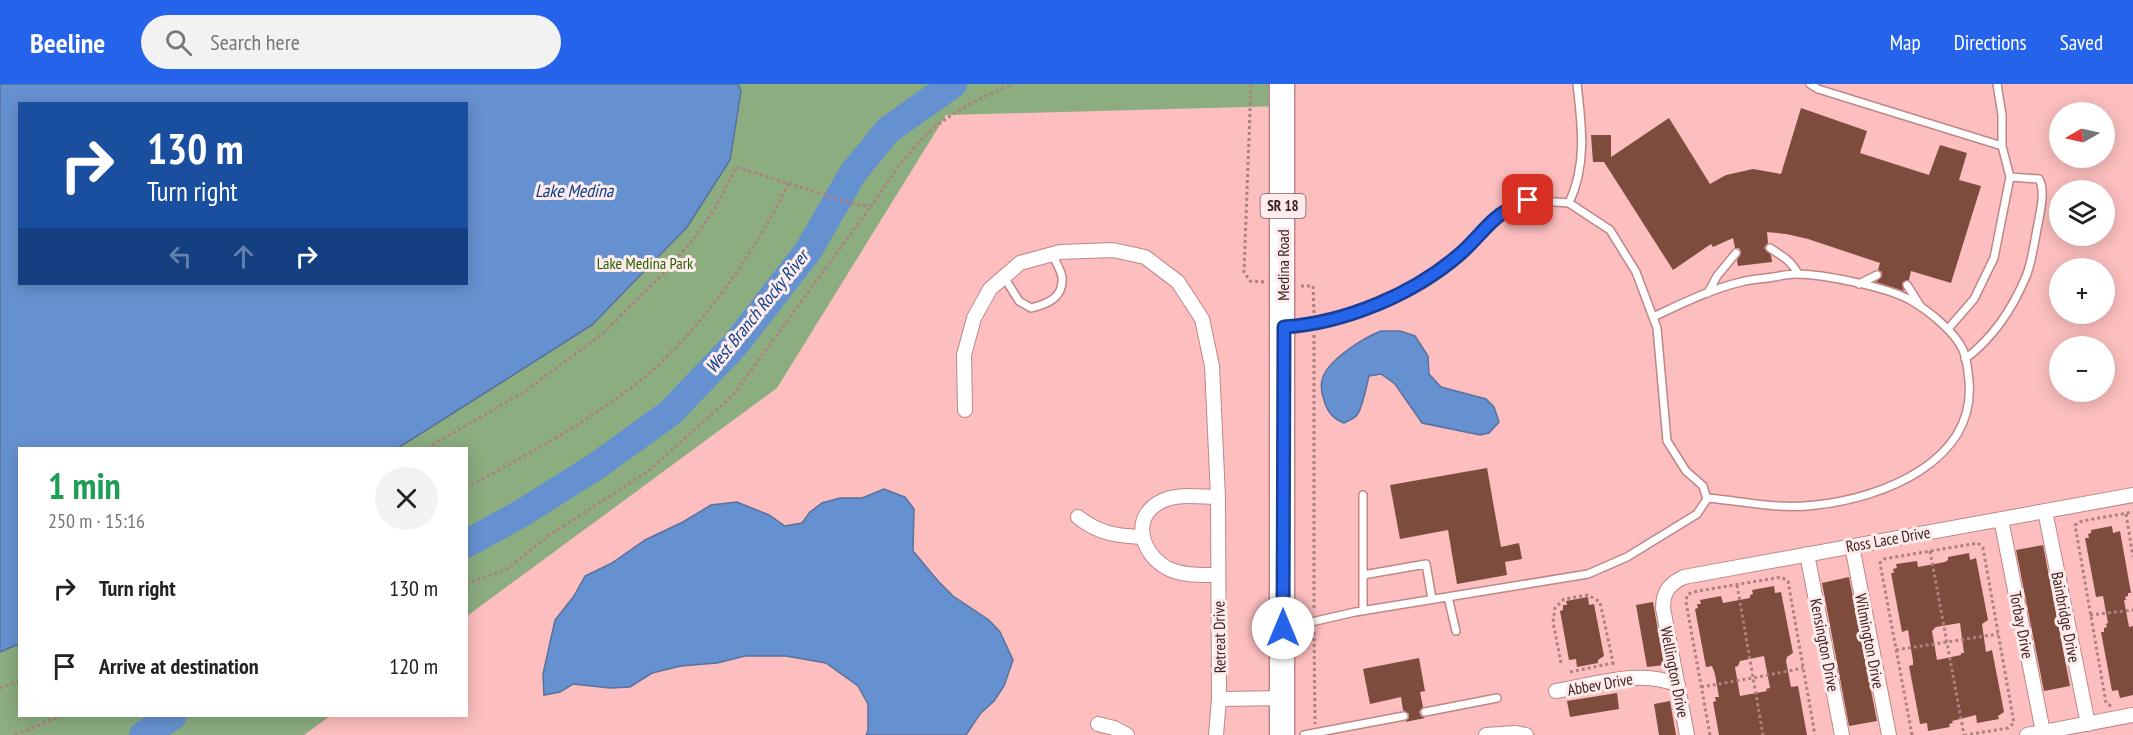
<!DOCTYPE html>
<html lang="en">
<head>
<meta charset="utf-8">
<style>
  :root { --surface:#fff; --page:#f2f2f2; --text:#222; --muted:#767676; --accent:#2563eb }
  body { margin:0; font-family:"PT Sans Narrow",sans-serif; background:var(--page); color:var(--text); height:100vh; display:flex; flex-direction:column; font-size:22px; white-space:nowrap }
  * { box-sizing:border-box; margin:0 }
  p { font-size:20px; color:var(--muted) }
  .icon { flex:none; width:33px; height:33px; fill:none; stroke:currentColor; stroke-width:2; stroke-linecap:round; stroke-linejoin:round }
  .map { position:relative; flex:1; overflow:hidden }
  .details { position:absolute; left:18px; top:363px; width:450px; height:270px; display:flex; flex-direction:column; background:var(--surface); border-radius:0px; box-shadow:0 3px 15px #0003 }
  .details>* { flex:none }
  .hud { position:absolute; left:18px; top:18px; width:450px; height:183px; border-radius:0px; box-shadow:0 3px 15px #0003; background:#1a4fa0; color:#fff; overflow:hidden }
  .needle { width:39px; rotate:261deg }
  .tools { position:absolute; left:2049px; top:18px; display:grid; gap:12px }
  .tools a { display:grid; place-items:center; width:66px; height:66px; border-radius:50%; background:var(--surface); box-shadow:0 3px 15px #0003; font-size:30px }
  .pin { position:absolute; display:grid; place-items:center; width:51px; height:51px; color:#fff; margin:-26px; border-radius:12px; box-shadow:0 3px 9px #0006 }
  .me { position:absolute; width:66px; margin:-33px; rotate:0deg; stroke-linejoin:round; filter:drop-shadow(0 0 4px #0008) }
  .turn { display:flex; align-items:center; gap:21px; height:126px; padding:0 30px; font-size:27px }
  .turn .icon { width:78px; height:78px; stroke-width:2.5 }
  .turn b { display:block; font-size:42px; line-height:51px }
  .lanes { display:flex; align-items:center; height:57px; padding:0 30px; background:#0003; justify-content:center; gap:30px; direction:ltr }
  .lanes .off { opacity:.35 }
  .round { display:grid; place-items:center; flex:none; width:63px; height:63px; border-radius:32px; background:var(--page) }
  .summary { display:flex; align-items:center; justify-content:space-between; height:102px; padding:0 30px }
  h1 { font-size:36px; font-weight:700; line-height:45px; color:#1e9e55 }
  ul { padding:0; list-style:none }
  li { display:flex; align-items:center; gap:18px; height:78px; padding:0 30px }
  li div { flex:1 }
  li b { display:block; font-size:22px }
  li em { font-style:normal }
  header { display:flex; align-items:center; gap:36px; box-sizing:border-box; height:84px; padding:0 30px; background:var(--accent); color:#fff }
  header strong { font-size:28px }
  nav { display:flex; gap:33px; margin-inline-start:auto; font-size:21px }
  .search { width:420px; height:54px; background:var(--page); display:flex; align-items:center; gap:15px; box-sizing:border-box; padding:0 21px; border-radius:33px; color:var(--muted); font-size:22px }
  .map>svg:first-child { display:block }
  .green { fill:#8bad80; fill-rule:evenodd }
  .water { fill:#6691d0; stroke:#59719d; stroke-width:1.5; fill-rule:evenodd }
  .lines { fill:none; stroke-linecap:round; stroke-linejoin:round }
  .river { stroke:#6691d0; stroke-width:28 }
  .building { fill:#7d4c3c; fill-rule:evenodd }
  .service-casing { stroke:#c08687; stroke-width:10 }
  .minor-casing { stroke:#c08687; stroke-width:16 }
  .trunk-casing { stroke:#c08687; stroke-width:27 }
  .path { stroke:#ae8080; stroke-width:3; stroke-dasharray:3 3; stroke-linecap:butt }
  .service { stroke:#fff; stroke-width:7 }
  .minor { stroke:#fff; stroke-width:14 }
  .trunk { stroke:#fff; stroke-width:24 }
  .route-casing { stroke:#184099; stroke-width:15 }
  .route { stroke:#2563eb; stroke-width:10 }
  .labels { text-anchor:middle; stroke-width:6; stroke-linejoin:round; paint-order:stroke }
  .shield { fill:#ffebeb; stroke:#766060; stroke-width:1.5 }
  .shield-label { font-size:15px; font-weight:bold; fill:#3c2525 }
  .park-label { font-size:16px; fill:#246200; stroke:#ffebeb }
  .street-label { font-size:16px; fill:#3c2525; stroke:#ffebeb }
  .water-label { font-size:18px; font-style:italic; fill:#07408b; stroke:#ffebeb }
</style>
</head>
<body>
<header>
<strong>Beeline</strong>
<div class="search"><svg class="icon" aria-label="search" viewBox="0 0 24 24"><circle cx="10" cy="10" r="6"/><path d="M15 15l6 6"/></svg>Search here</div>
<nav><a>Map</a><a>Directions</a><a>Saved</a></nav>
</header>
<div class="map">
<svg width="2133" height="651" viewBox="0 0 2133 651">
  <rect width="100%" height="100%" fill="#fcbebe"/>
  <path class="green" d="M0 0H1282L1283 22 946 31 777 304 467 532 466 364H20V632H330L304 651H0ZM20 20H466V200H20Z"/>
  <path class="water" d="M0 0H738L741 7 730 76 687 143 592 241 398 364H20L19 560 0 568ZM20 20H466V200H20Z
    M1381 247H1400L1415 252 1428 272 1429 290 1441 303 1486 315 1494 323 1499 338 1489 349 1480 351 1422 339 1395 300 1381 290 1369 292C1367 301 1362 325 1357 331 1355 334 1348 337 1344 339 1333 335 1327 328 1324 316 1321 308 1320 301 1323 293 1330 275 1363 254 1381 247Z
    M884 405 905 413 914 425 913 467 938 497 953 512 989 536 1000 548 1013 576 1004 602 994 617 980 630 966 651H866L868 647V620L858 602 826 579 786 572H745L717 579 681 582 652 589 630 603 610 604 573 600 560 608 544 611 543 590 555 536 574 512 585 492 612 479 645 456 683 438 711 421 737 418 769 431 785 442 802 439 810 428 822 419 840 414H862Z"/>
  <g class="lines">
    <path class="river" d="M466 460 522 429 595 383 670 329 735 261 808 167 853 89 888 46 953 0
      M143 651 173 632"/>
  </g>
  <path class="building" d="M1801 24 1867 47 1860 69 1929 91 1940 61 1967 69 1959 96 1981 102 1951 199 1911 187 1909 196 1902 199 1904 207 1876 198 1882 192V188L1878 186 1880 179 1808 155 1786 150 1767 148 1768 159 1764 164 1771 171 1772 178 1738 182 1737 177 1741 168 1739 164H1735L1733 154 1713 163 1711 160 1673 186 1604 78H1593L1591 51H1611V73L1669 34 1710 100 1726 91 1753 85 1781 90Z
    M1487 384 1501 463 1519 459 1522 475 1505 478 1507 491 1457 500 1448 446 1400 455 1390 401Z
    M2112 442 2113 449 2120 447 2131 509H2128V512L2125 513 2126 516H2124L2129 543 2133 542V611L2120 614 2118 606 2112 607 2101 548H2104V544L2107 543 2106 540 2108 539 2103 512 2096 513 2085 454H2089L2088 450 2091 449V446Z
    M2043 461 2070 602 2044 607 2016 466Z
    M1969 469 1970 476 1976 474 1988 536 1982 540 1986 568 1992 566 2004 628 1998 632 1999 635 1977 639 1976 631 1952 637 1953 639 1949 640 1950 643 1928 647 1927 639 1920 640 1909 582 1913 581V577L1908 546 1902 548 1891 489H1894L1893 485 1897 484 1896 480 1917 477 1918 483 1945 478 1948 476V473ZM1960 539 1964 569H1961V571L1937 576 1932 547 1936 543Z
    M1849 493 1877 637 1849 642 1822 499Z
    M1774 502 1775 509 1781 508 1793 569 1787 573 1786 577 1791 603 1798 602 1807 651H1719L1713 618 1716 617 1715 613H1719L1715 590 1712 582 1706 583 1695 525 1698 524 1697 520H1701L1700 516 1721 512 1723 519 1750 514V511L1753 510 1752 506ZM1764 572 1770 604 1766 605 1767 607 1740 612 1735 583 1738 582 1740 577Z
    M1588 513 1589 521 1594 520 1604 572 1598 576V579L1577 583 1576 575 1569 576 1560 527 1563 526V521H1567L1566 517Z
    M1653 518 1664 581 1647 583 1636 521Z
    M1419 574 1425 607 1420 608 1423 623 1419 628 1421 632 1425 634 1405 638 1409 634V630L1403 626 1401 613 1370 620 1363 585Z
    M1617 609 1619 625 1570 633 1567 617Z
    M1670 617 1676 651H1659L1654 620Z"/>
  <g class="lines">
    <g class="service-casing">
      <path id="service" d="M1810 0 1818 5 2002 62
        M1569 119C1587 81 1582 42 1577 0
        M1770 164C1782 172 1792 177 1798 190
        M1004 193 1019 217 1031 224C1048 220 1064 213 1062 193 1061 186 1055 177 1052 170
        M1859 200 1877 191
        M1907 201 1921 223
        M1708 209 1717 192 1736 169
        M1653 233C1681 220 1711 205 1741 198 1752 195 1763 195 1773 193 1780 192 1788 190 1796 190 1823 190 1887 203 1910 216 1928 226 1955 248 1963 266 1967 275 1968 287 1969 297 1976 378 1882 414 1816 421 1779 426 1744 417 1707 414
        M1948 245 1974 215 1994 174 2010 93
        M1965 275C1993 254 2014 222 2027 190 2033 173 2035 153 2039 135 2041 124 2045 106 2039 95L2010 93 2002 62V31L1997 0
        M1363 491 1426 480 1432 515
        M1448 513 1456 547
        M1363 527V411
        M1285 544 1355 528 1588 490 1627 473 1697 430 1707 415 1703 402 1686 387 1667 357 1657 244 1636 188 1610 146 1569 119 1528 116 1498 132 1461 170 1410 206 1342 233 1302 242 1287 243
        M1425 628 1497 614
        M1304 651 1404 632"/>
    </g>
    <g class="minor-casing">
      <path id="minor" d="M965 326 964 271 974 234 990 205 1020 179 1060 168 1113 166 1145 173 1178 198 1202 235 1212 282 1218 413 1219 615 1216 651
        M1218 413C1201 413 1178 409 1162 417 1130 432 1141 470 1167 484 1183 492 1201 491 1218 491
        M2045 427 2088 640
        M1078 433C1098 449 1116 452 1142 453
        M2001 435 2043 648
        M1852 462 1889 651
        M1807 470 1842 651
        M1556 607C1595 601 1640 584 1678 601
        M1219 615 1283 614
        M1098 640 1114 644 1127 651
        M1486 651 1515 649 1526 651
        M1687 651 1663 524C1663 508 1669 500 1684 493L2133 411
        M2027 651 2133 631"/>
    </g>
    <g class="trunk-casing">
      <path id="trunk" d="M1282 0V651"/>
    </g>
    <path class="path" d="M1251 0 1244 188 1250 197 1265 198
      M1301 202H1313L1314 229
      M1314 251V526
      M427 364 524 308 601 251 661 192 693 156 714 126 736 83 815 108 862 122 872 121C889 96 906 69 929 48 953 27 984 12 1013 0
      M466 404C526 371 587 339 641 296 699 249 756 167 788 100
      M2126 430 2133 473
      M1930 467 1964 651
      M466 500 507 485 548 452 647 388 733 311 872 121
      M1737 501 1763 651
      M2090 531 2133 526
      M1314 548 1315 640
      M1896 566 1998 550
      M1561 579 1553 538 1555 524 1564 515 1588 511 1600 518 1614 583
      M1570 588 1613 579
      M1701 603 1753 594 1803 584
      M0 604 20 596
      M2111 622 2106 619 2105 613 2075 441 2082 437 2133 428
      M15 651 60 632
      M1710 651 1686 518 1687 511 1693 508 1781 493 1788 497 1815 651
      M1912 651 1880 479 1884 475 1978 459 1983 464 2014 639 2008 644 1966 651"/>
    <use href="#service" class="service"/>
    <use href="#minor" class="minor"/>
    <use href="#trunk" class="trunk"/>
  </g>
  <g class="lines">
    <g class="route-casing">
      <path id="route" d="M1283 544 1284 243C1345 239 1414 210 1460 170 1473 159 1483 145 1496 134 1505 126 1518 121 1528 116"/>
    </g>
    <use href="#route" class="route"/>
  </g>
  <g class="labels">
    <rect class="shield" x="1260.5" y="110" width="45" height="24" rx="4.5"/>
    <g class="shield-label">
      <text x="1283" y="127">SR 18</text>
    </g>
    <g class="park-label">
      <text x="645" y="185">Lake Medina Park</text>
    </g>
    <g class="street-label">
      <text transform="translate(1283 181) rotate(-90)" y="6">Medina Road</text>
      <text transform="translate(1888 455) rotate(-10)" y="6">Ross Lace Drive</text>
      <text transform="translate(2066 533) rotate(79)" y="6">Bainbridge Drive</text>
      <text transform="translate(2022 541) rotate(79)" y="6">Torbay Drive</text>
      <text transform="translate(1219 553) rotate(-91)" y="6">Retreat Drive</text>
      <text transform="translate(1870 557) rotate(79)" y="6">Wilmington Drive</text>
      <text transform="translate(1825 561) rotate(79)" y="6">Kensington Drive</text>
      <text transform="translate(1675 588) rotate(79)" y="6">Wellington Drive</text>
      <text transform="translate(1600 600) rotate(-10)" y="6">Abbev Drive</text>
    </g>
    <g class="water-label">
      <text x="574" y="113">Lake Medina</text>
      <text transform="translate(757 228) rotate(-51)" y="6">West Branch Rocky River</text>
    </g>
  </g>
</svg>
<div class="tools">
<a><svg class="needle" viewBox="-14 -14 28 28"><path d="M0-13l5 13h-10z" fill="#e53935"/><path d="M0 13l5-13h-10z" fill="#767676"/></svg></a>
<a><svg class="icon" aria-label="layers" viewBox="0 0 24 24"><path d="M12 4l9 5-9 5-9-5zM3 14l9 5 9-5"/></svg></a>
<a>+</a>
<a>−</a>
</div>
<div class="pin" style="left:1528px;top:116px;background:#d93025"><svg class="icon" aria-label="arrive" viewBox="0 0 24 24"><path d="M6 21V4h12l-3 4 3 4H6"/></svg></div>
<svg class="me" style="left:1283px;top:544px" viewBox="-20 -20 40 40"><circle r="19" fill="#fff"/><path d="M0-13L10 11 0 6-10 11z" fill="#2563eb"/></svg>
<div class="hud">
<div class="turn"><svg class="icon" aria-label="right" viewBox="0 0 24 24"><path d="M7 20v-9h11M14 6l5 5-5 5"/></svg><div><b>130 m</b>Turn right</div></div>
<div class="lanes"><svg class="icon off" aria-label="left" viewBox="0 0 24 24"><path d="M17 20v-9H6M10 6l-5 5 5 5"/></svg><svg class="icon off" aria-label="ahead" viewBox="0 0 24 24"><path d="M12 20V5M6 11l6-6 6 6"/></svg><svg class="icon" aria-label="right" viewBox="0 0 24 24"><path d="M7 20v-9h11M14 6l5 5-5 5"/></svg></div>
</div>
<section class="details">
<div class="summary"><div><h1>1 min</h1><p>250 m · 15:16</p></div><a class="round"><svg class="icon" aria-label="close" viewBox="0 0 24 24"><path d="M6 6l12 12M18 6L6 18"/></svg></a></div>
<ul>
<li><svg class="icon" aria-label="right" viewBox="0 0 24 24"><path d="M7 20v-9h11M14 6l5 5-5 5"/></svg><div><b>Turn right</b></div><em>130 m</em></li>
<li><svg class="icon" aria-label="arrive" viewBox="0 0 24 24"><path d="M6 21V4h12l-3 4 3 4H6"/></svg><div><b>Arrive at destination</b></div><em>120 m</em></li>
</ul>
</section>
</div>
</body>
</html>
